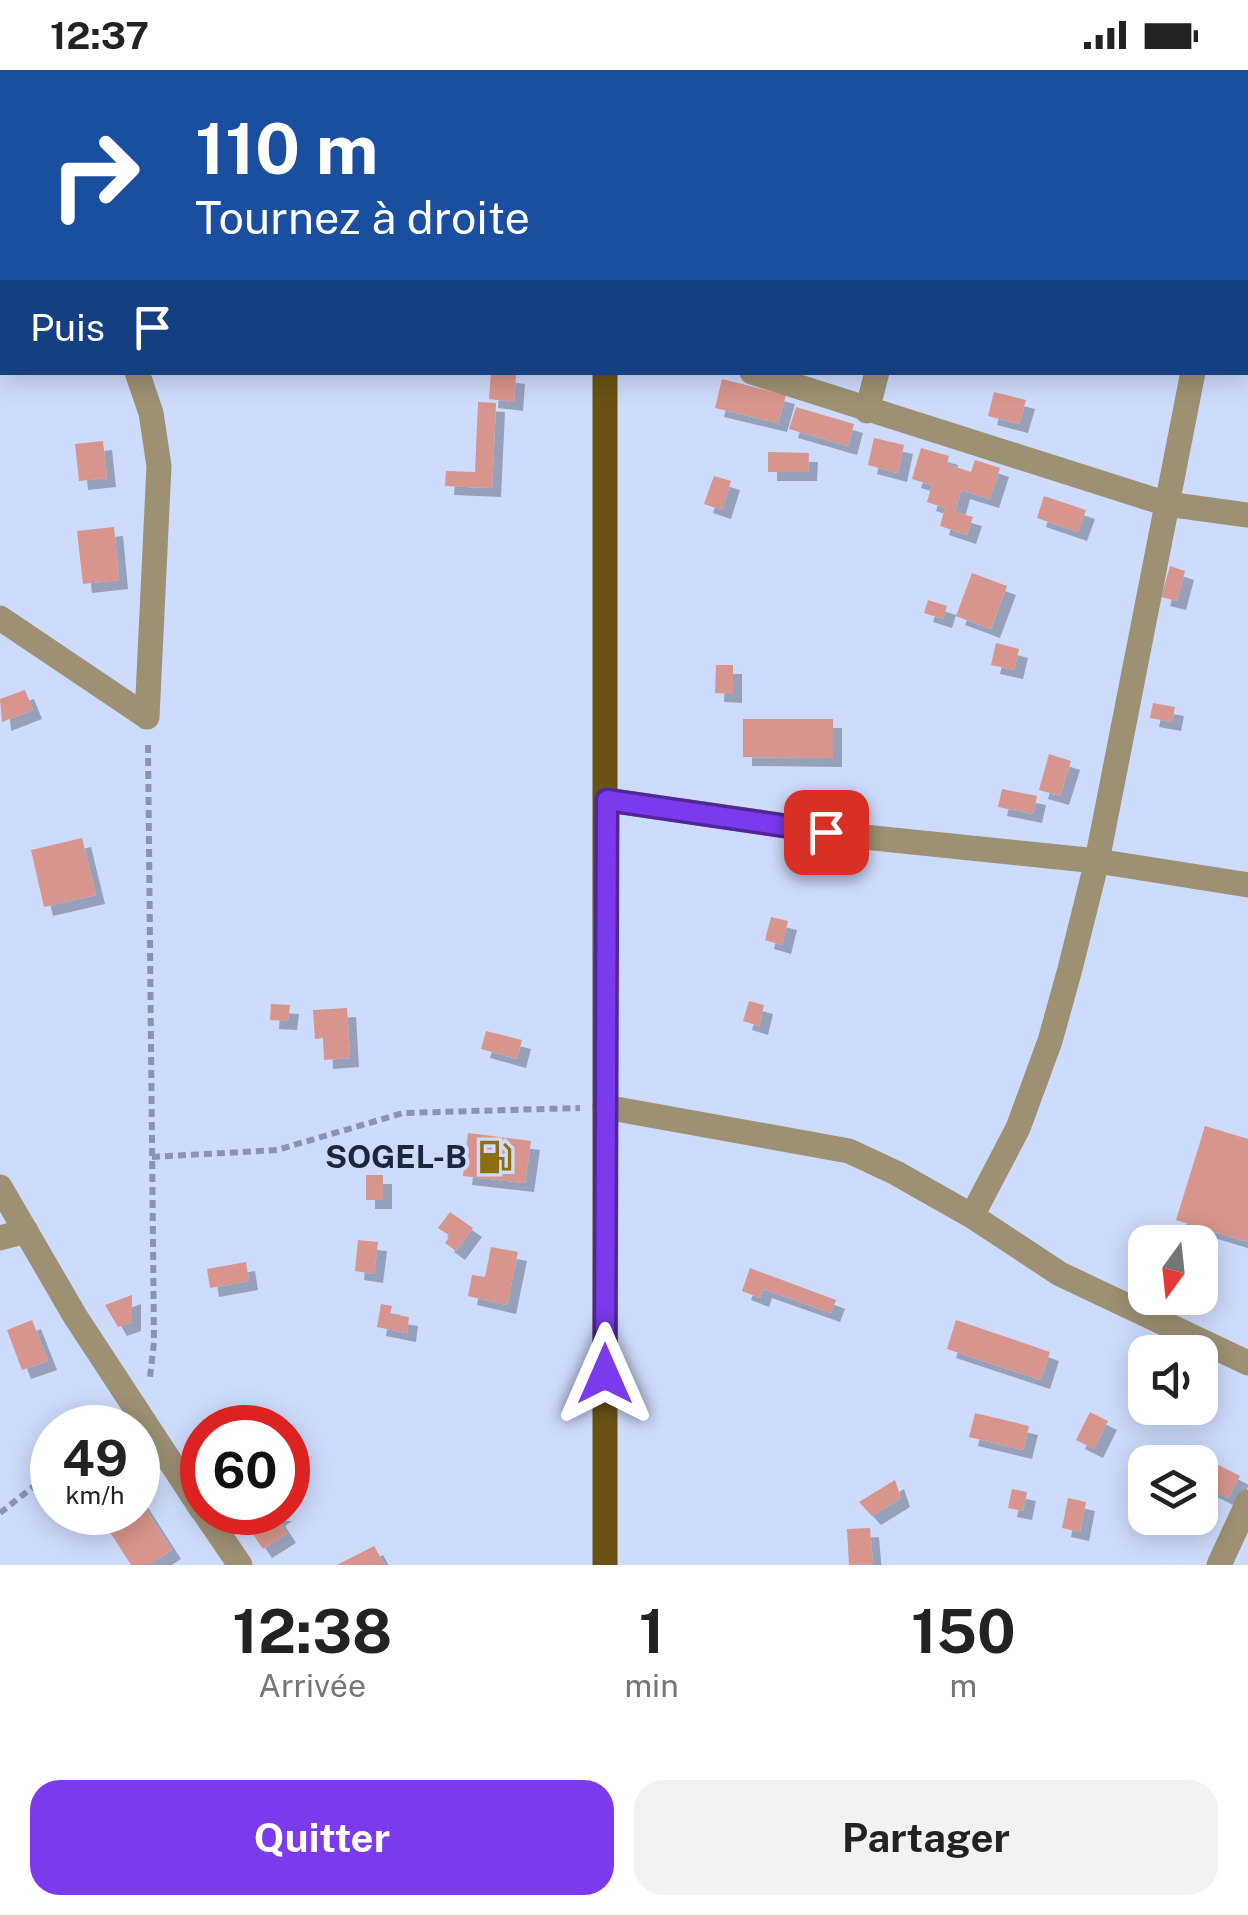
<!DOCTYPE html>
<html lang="fr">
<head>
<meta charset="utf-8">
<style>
  :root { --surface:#fff; --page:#f2f2f2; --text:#222; --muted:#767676; --accent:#7c3aed }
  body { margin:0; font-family:"Public Sans",sans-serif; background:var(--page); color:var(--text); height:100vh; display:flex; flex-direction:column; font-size:38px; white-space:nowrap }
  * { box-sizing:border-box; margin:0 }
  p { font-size:32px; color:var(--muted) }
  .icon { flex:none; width:55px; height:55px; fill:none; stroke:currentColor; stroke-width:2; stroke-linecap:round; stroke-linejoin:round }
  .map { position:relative; height:1495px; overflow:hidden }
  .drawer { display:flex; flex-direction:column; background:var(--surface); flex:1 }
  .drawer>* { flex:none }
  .guide { position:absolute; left:0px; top:0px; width:1250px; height:305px; box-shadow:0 5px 25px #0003; background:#1a4fa0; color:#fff; overflow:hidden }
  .needle { width:65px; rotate:195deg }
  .tools { position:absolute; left:1128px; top:1155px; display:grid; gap:20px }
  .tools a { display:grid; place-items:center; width:90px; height:90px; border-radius:20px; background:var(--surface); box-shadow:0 5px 25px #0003; font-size:50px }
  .speed { position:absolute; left:30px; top:1335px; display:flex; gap:20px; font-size:50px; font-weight:700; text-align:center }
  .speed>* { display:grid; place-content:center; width:130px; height:130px; border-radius:50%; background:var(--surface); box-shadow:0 5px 25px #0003; line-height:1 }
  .speed small { font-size:25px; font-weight:400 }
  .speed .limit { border:15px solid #d22; background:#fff; color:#111 }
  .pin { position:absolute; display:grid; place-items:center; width:85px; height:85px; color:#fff; margin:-42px; border-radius:20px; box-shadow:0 5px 15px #0006 }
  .me { position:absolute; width:110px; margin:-55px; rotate:0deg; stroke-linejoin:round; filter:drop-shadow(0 0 8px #0008) }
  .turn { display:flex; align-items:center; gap:35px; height:210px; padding:0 30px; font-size:45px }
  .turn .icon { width:130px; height:130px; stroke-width:2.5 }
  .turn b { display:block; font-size:70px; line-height:85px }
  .then { display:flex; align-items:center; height:95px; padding:0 30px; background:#0003; gap:20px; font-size:38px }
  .eta { display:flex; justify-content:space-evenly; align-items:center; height:170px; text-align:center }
  .eta b { font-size:60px; font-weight:700; line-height:70px }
  .action { display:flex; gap:20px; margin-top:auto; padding:20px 30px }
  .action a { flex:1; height:115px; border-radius:30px; background:var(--accent); color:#fff; font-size:40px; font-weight:700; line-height:115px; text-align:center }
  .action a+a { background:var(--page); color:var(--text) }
  .status { display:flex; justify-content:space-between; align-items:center; height:70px; padding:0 50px; background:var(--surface); direction:ltr }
  .status svg { height:28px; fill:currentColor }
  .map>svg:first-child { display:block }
  .building { fill:#d7958d; filter:url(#shadow) }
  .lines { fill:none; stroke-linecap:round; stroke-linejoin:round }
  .path { stroke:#8994b1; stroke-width:6; stroke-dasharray:8 5; stroke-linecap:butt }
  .minor { stroke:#9d9073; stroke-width:25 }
  .primary { stroke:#695214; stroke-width:25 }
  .route-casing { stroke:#51269a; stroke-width:25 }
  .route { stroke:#7c3aed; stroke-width:18 }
  .labels { text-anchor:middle; stroke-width:8; stroke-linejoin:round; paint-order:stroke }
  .poi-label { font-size:32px; font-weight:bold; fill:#1e263b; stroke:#cddbfc; text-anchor:end }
</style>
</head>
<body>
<div class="status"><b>12:37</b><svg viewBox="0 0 49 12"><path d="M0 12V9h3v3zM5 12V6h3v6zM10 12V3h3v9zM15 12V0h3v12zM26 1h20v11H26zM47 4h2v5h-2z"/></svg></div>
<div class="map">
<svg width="1248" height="1495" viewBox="0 0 1248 1495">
  <defs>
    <filter id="shadow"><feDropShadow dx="9" dy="9" stdDeviation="0" flood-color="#0004"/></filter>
  </defs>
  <rect width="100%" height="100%" fill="#cddbfc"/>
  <path class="building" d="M491 302 516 305 514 332 489 329Z
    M722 309 786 325 778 353 715 338Z
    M994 322 1026 330 1019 354 988 346Z
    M478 332 496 333 492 418 445 416 446 401 475 402Z
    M796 337 854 354 848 376 789 359Z
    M874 368 904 375 898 403 868 395Z
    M103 371 107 408 79 411 75 374Z
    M921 378 949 386 947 394 971 402 975 390 1000 398 990 429 961 420 955 442 973 447 967 465 940 456 945 438 927 432 932 415 912 409Z
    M768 382 809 383 808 402H768Z
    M714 406 731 411 722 440 704 434Z
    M1044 426 1086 440 1078 462 1037 448Z
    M114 457 119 510 83 514 77 461Z
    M1170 496 1185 501 1177 531 1161 527Z
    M972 503 1007 516 991 559 956 546Z
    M928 530 947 536 943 549 924 543Z
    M996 573 1019 579 1014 600 991 595Z
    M716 595H733V624L715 623Z
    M25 620 33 640 2 652 0 629Z
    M1153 633 1175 637 1172 652 1150 648Z
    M743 649H833V688L743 687Z
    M1049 684 1071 691 1060 726 1039 720Z
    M1002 719 1037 726 1033 744 998 737Z
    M82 768 96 825 44 837 31 780Z
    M771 847 788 851 782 875 765 870Z
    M749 931 764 935 759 956 743 951Z
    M271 934 290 935 288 951 270 950Z
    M347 938 350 988 324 990 323 968 315 969 313 940Z
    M486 961 522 970 517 989 481 979Z
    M1205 1056 1248 1069V1172L1176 1150Z
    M468 1063 531 1071 525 1113 463 1106Z
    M366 1105H383V1130H366Z
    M450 1142 473 1158 456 1181 445 1173 450 1166 438 1158Z
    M358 1170 378 1172 374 1204 355 1201Z
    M491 1177 518 1182 507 1235 468 1226 472 1205 485 1207Z
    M246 1192 249 1211 210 1218 207 1199Z
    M750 1198 836 1230 831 1243 763 1219 760 1228 742 1221Z
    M132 1225V1252L118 1257 105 1235Z
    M381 1234 392 1236 390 1244 409 1247 407 1263 377 1257Z
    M32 1250 48 1291 22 1300 7 1260Z
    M956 1250 1050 1282 1041 1310 947 1279Z
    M1090 1342 1108 1351 1094 1379 1076 1370Z
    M975 1343 1029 1356 1023 1380 969 1367Z
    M1211 1391 1240 1406 1228 1428 1200 1414Z
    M895 1410 901 1428 872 1446 859 1432Z
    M1012 1419 1027 1422 1023 1441 1008 1438Z
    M138 1427 172 1480 149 1495H131L103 1451 117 1442H138Z
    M1068 1428 1086 1432 1080 1462 1062 1458Z
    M250 1442H283L276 1447 287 1464 263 1479 242 1448Z
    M870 1458 873 1494 849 1495 847 1459Z
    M374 1476 385 1495H337Z"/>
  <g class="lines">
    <path class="path" d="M148 675 154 1272 150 1307
      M152 1087 277 1080 403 1043 580 1038
      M0 1443 52 1402"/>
    <path class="minor" d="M99 2 145 0
      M945 2V0
      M0 6H2
      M1248 38V35
      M137 302 151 343 159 396 147 647
      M752 302 1167 434 1248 445
      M867 341 877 302
      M0 548 147 647
      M607 730 864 767 1097 791 1248 815
      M605 1037 849 1081 896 1103 972 1146 1018 1058 1050 971 1070 899 1097 791 1193 302
      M0 1117 75 1246 202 1440
      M972 1146 1060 1204 1248 1293
      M0 1168 26 1161
      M204 1442 240 1495
      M1219 1495 1248 1432"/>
    <path class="primary" d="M607 2V0
      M605 302V1495"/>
  </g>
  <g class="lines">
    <g class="route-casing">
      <path id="route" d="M605 1304 607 730 826 762"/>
    </g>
    <use href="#route" class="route"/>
  </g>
  <defs>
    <g id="fuel-bare" transform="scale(2.7)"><path d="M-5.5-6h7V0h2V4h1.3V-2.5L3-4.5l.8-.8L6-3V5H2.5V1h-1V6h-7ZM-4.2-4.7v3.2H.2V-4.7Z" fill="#8e6e12" stroke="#cddbfc" stroke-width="2.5" paint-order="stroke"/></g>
  </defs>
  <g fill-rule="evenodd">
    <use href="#fuel-bare" x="495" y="1087"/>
  </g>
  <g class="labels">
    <g class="poi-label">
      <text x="467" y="1098">SOGEL-B</text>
    </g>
  </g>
</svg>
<div class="tools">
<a><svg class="needle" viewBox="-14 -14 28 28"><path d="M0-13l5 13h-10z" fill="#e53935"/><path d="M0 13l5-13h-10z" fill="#767676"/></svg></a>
<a><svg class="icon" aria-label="sound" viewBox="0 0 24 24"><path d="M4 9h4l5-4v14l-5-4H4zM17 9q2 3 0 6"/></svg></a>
<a><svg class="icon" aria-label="layers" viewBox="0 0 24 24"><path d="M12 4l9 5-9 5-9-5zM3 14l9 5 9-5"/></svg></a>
</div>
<div class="speed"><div>49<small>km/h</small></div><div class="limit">60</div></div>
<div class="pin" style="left:826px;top:762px;background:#d93025"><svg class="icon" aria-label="arrive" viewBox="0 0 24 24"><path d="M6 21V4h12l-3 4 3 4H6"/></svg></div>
<svg class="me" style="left:605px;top:1304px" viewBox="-20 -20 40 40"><path d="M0-17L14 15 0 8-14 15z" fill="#7c3aed" stroke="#fff" stroke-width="4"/></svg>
<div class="guide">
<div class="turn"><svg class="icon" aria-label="right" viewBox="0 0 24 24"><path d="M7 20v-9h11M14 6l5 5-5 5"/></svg><div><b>110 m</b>Tournez à droite</div></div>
<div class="then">Puis<svg class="icon" aria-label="arrive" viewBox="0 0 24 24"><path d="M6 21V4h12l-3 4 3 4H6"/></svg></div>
</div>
</div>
<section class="drawer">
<div class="eta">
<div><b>12:38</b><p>Arrivée</p></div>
<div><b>1</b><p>min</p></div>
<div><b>150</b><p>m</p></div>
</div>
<div class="action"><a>Quitter</a><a>Partager</a></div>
</section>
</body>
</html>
